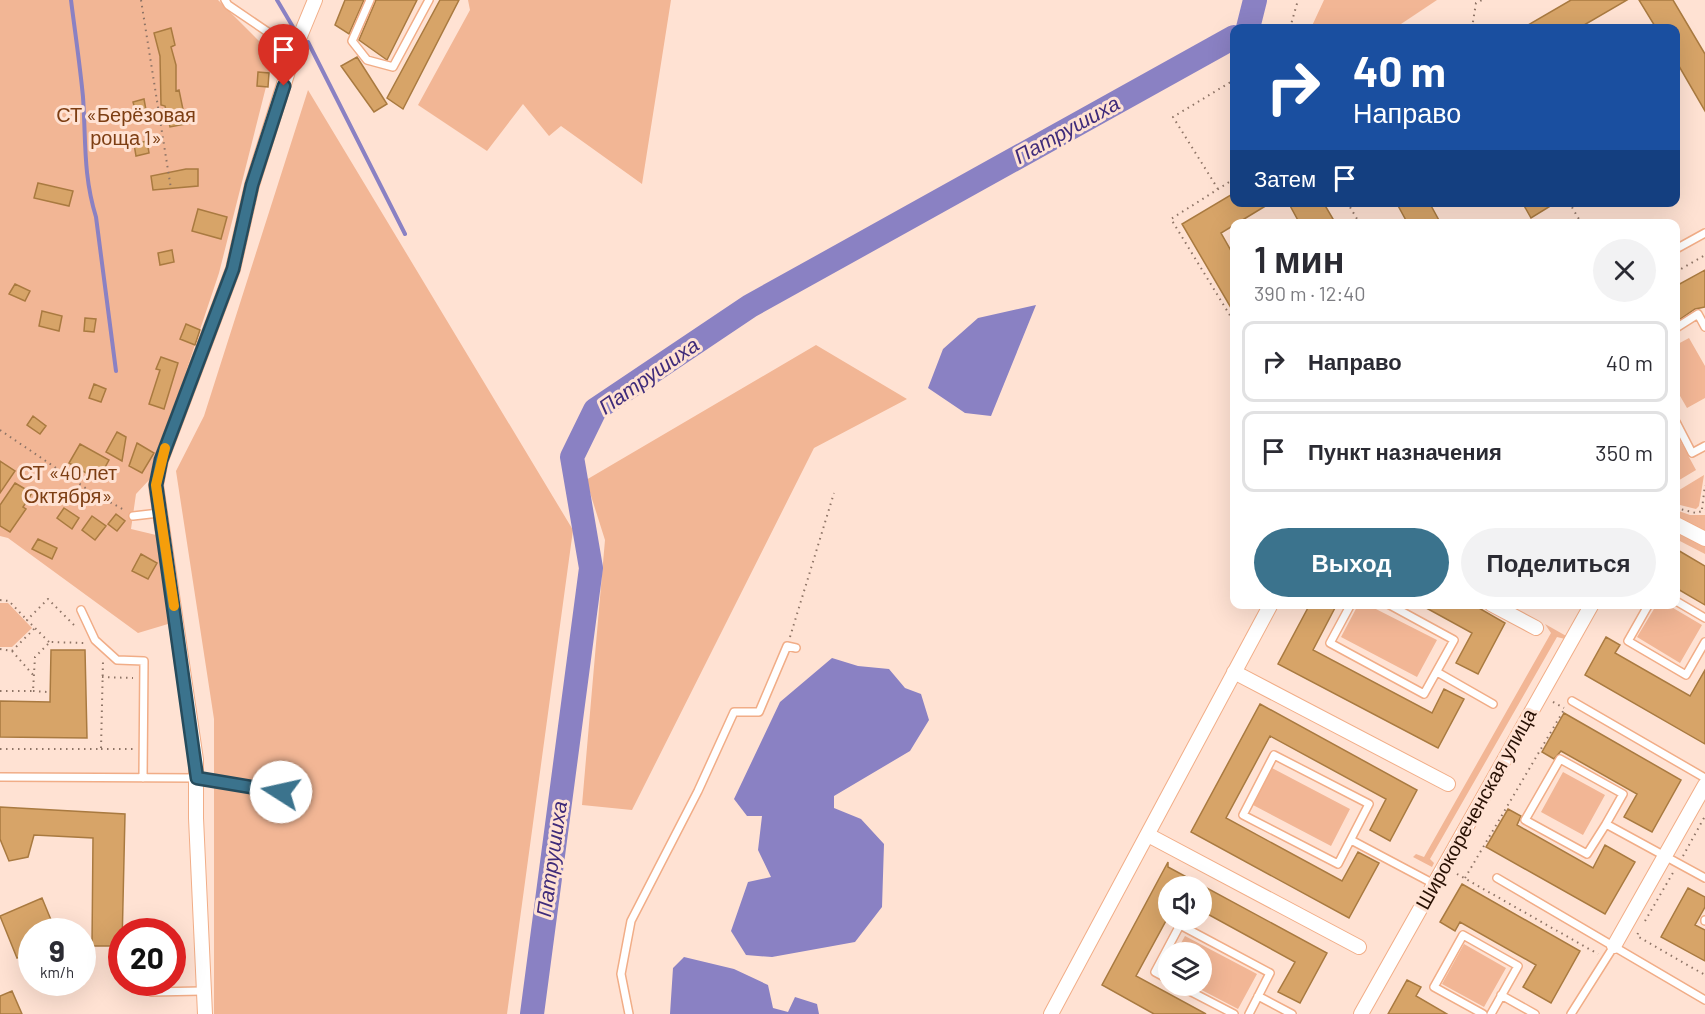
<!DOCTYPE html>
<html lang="ru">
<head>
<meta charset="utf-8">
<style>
  :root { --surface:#fff; --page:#f2f2f3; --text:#2b2b33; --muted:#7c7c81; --line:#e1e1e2; --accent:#3b738d }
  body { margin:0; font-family:Barlow,sans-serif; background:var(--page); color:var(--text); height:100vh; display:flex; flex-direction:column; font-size:22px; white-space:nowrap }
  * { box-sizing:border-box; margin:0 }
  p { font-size:20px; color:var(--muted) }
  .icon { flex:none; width:33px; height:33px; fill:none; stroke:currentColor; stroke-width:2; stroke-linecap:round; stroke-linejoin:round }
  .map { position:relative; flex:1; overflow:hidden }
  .side { position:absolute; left:1230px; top:219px; width:450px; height:390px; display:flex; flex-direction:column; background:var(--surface); border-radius:12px; box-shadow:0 6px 24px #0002 }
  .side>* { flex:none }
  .hud { position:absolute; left:1230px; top:24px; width:450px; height:183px; border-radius:12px; box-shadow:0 6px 24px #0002; background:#1a4fa0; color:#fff; overflow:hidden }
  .fabs { position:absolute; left:1158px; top:876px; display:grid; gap:12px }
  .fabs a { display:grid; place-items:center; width:54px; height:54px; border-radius:50%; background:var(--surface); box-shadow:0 6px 24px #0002; font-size:30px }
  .speed { position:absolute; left:18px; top:918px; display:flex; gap:12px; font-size:30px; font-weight:700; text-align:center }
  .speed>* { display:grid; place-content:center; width:78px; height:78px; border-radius:50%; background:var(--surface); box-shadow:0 6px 24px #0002; line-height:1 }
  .speed small { font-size:15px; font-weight:400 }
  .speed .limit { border:9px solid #d22; background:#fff; color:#111 }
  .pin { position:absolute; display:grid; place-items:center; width:51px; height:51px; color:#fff; margin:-62px -26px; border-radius:50% 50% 50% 0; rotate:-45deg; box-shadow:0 0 6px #0007 }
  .pin .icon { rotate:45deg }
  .me { position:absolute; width:66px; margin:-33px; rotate:280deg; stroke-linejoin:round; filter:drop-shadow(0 0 4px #0008) }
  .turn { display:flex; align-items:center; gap:21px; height:126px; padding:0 24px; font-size:27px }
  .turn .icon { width:78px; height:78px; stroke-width:2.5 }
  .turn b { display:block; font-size:42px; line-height:51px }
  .then { display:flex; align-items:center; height:57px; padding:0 24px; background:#0003; gap:12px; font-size:22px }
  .round { display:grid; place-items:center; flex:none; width:63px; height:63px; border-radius:32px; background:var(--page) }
  .overview { display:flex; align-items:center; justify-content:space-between; height:102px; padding:0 24px }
  h1 { font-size:36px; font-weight:600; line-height:45px }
  .cta { display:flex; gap:12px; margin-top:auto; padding:12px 24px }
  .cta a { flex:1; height:69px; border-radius:36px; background:var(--accent); color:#fff; font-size:24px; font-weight:600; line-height:69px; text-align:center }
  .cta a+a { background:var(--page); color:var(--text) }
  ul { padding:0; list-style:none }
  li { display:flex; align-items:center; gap:18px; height:81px; margin:0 12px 9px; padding:0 12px; border:3px solid var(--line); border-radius:12px }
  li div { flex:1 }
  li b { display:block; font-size:22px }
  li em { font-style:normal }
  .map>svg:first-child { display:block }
  .green { fill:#f2b695 }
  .water { fill:#8a81c3 }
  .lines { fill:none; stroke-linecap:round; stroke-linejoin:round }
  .stream { stroke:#8a81c3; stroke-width:4 }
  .river { stroke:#8a81c3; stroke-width:24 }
  .building { fill:#d7a468; stroke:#a97a40; stroke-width:1.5 }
  .lane-casing { stroke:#f1ad87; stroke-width:10 }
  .street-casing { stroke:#f1ad87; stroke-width:16 }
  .path { stroke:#8e7466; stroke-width:2; stroke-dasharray:1.5 4.5; stroke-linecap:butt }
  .lane { stroke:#fff; stroke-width:7 }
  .street { stroke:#fff; stroke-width:14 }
  .route-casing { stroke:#264b5c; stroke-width:15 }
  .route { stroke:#3b738d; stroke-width:10 }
  .slow { stroke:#f59e0b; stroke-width:10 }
  .labels { text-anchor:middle; stroke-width:6; stroke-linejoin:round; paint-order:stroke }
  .park-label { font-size:20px; fill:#7d3e13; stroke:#ffe2d3 }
  .street-label { font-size:20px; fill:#281003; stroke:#ffe2d3 }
  .water-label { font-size:21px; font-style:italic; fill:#3f2b7a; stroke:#ffe2d3 }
</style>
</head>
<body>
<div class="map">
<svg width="1705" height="1014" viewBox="0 0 1705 1014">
  <rect width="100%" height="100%" fill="#ffe2d3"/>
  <path class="green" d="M0 0H218L266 48 270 71 219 273 150 479 136 494 131 529 156 535 168 624 138 633 8 538 0 536Z
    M468 0H671L642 184 561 126 549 136 523 104 487 151 418 105 470 10Z
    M1324 0H1437L1395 28H1311Z
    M308 90 573 530 507 1014H214V719L176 471 204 416Z
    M1689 338 1705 366V398L1687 408 1676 389V345Z
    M816 345 907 399 814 448 632 810 582 805 605 540 586 480Z
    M1677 435 1696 470 1676 482V436Z
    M1704 475 1699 506 1696 509 1676 504V492Z
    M1676 510 1690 515H1705V532L1676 516Z
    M1676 531 1705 547V554L1676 539Z
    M0 603H8L32 628 12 647H0Z
    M1657 604 1668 605 1702 625 1680 663 1637 637Z
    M1368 605 1437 640 1417 677 1341 637 1358 605Z
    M1545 624 1568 637 1565 639 1557 637 1430 859 1434 863 1432 867 1413 857 1416 854 1424 857 1551 633Z
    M1272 768 1350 809 1331 846 1253 805Z
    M1563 772 1605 795 1583 835 1541 812Z
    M1185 936 1257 974 1238 1009 1194 986H1202V952H1176Z
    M1464 944 1506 968 1484 1007 1442 984Z"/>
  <path class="water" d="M1036 305 991 416 965 413 928 388 943 349 978 318Z
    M832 658 858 666 889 669 905 688 921 694 929 720 910 751 834 796V808L861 819 884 844 882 907 855 942 772 957 746 955 731 931 748 882 771 877 758 850 762 816H747L734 799 780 702Z
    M684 957 734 969 768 985 773 1008 788 1012 795 997 817 1004 819 1014H670L673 968Z"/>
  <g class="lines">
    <path class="stream" d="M71 0C75 32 80 65 83 97 86 140 83 175 96 217L116 371
      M277 0 293 27
      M308 42 405 234"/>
    <path class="river" d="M1248 28 1255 0
      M532 1014 591 568 572 457 595 410 750 306 1234 37"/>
  </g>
  <path class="building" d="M345 0H364L349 34 335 25Z
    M376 0H417L387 60 359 40Z
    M440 0H459L403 109 387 98Z
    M1571 0H1627L1579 28H1523Z
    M1639 0H1673L1705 54V111L1676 61V28H1656Z
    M171 28 175 45 171 47 176 65V91L179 90 186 124 170 127 165 106 161 105 160 56 154 33Z
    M357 57 387 104 374 112 341 66Z
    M258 72 269 73 268 87 257 86Z
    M144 99 146 110 136 113 133 102Z
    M147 141 149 153 136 156 134 144Z
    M186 169H198V186L153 190 151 176Z
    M38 183 73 191 69 206 34 198Z
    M1234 193V202H1272L1221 233 1234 256V313L1182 224Z
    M1288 202H1323L1336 224H1300Z
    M1396 202H1429L1441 224H1408Z
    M1522 202H1557L1531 218Z
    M198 209 227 217 221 239 192 231Z
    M172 250 174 262 160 265 158 253Z
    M1705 270V307L1695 309 1676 322V286Z
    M15 284 30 291 25 301 9 294Z
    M42 311 62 316 59 331 39 326Z
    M85 318 96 319 94 332 84 331Z
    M186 324 200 330 195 345 180 339Z
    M161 357 178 363 164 409 149 404 160 370 156 369Z
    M94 384 106 389 101 402 89 398Z
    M33 416 46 426 40 434 27 425Z
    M117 432 126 437 122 461 106 452Z
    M137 443 154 453 142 473 129 466Z
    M80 444 109 460 98 480 69 463Z
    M0 461 15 471 0 493Z
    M15 483 32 493 23 507 26 509 10 532 0 526V505Z
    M64 508 79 518 72 529 57 518Z
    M116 514 125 521 117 531 108 524Z
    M92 516 106 526 95 540 82 530Z
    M38 539 57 548 52 559 32 549Z
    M1676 549 1705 566V605L1676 588Z
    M141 554 157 563 148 579 132 571Z
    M1310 604H1337L1313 650 1432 713 1444 689 1464 699 1438 748 1278 664Z
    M1419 604H1472L1505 623 1478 674 1456 663 1472 633Z
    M1606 637 1620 645 1615 653 1690 696 1705 670V744L1585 675Z
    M51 650H85L87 738 0 737V701L50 702Z
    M1260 704 1417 790 1390 841 1370 830 1386 799 1270 736 1226 818 1342 881 1358 852 1379 863 1349 918 1191 832Z
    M1564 713 1681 780 1652 832 1624 817 1637 794 1561 751 1554 759 1542 752Z
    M0 807 125 814 122 946H92L93 838 34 835 28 857 9 861 0 839Z
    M1508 809 1521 816 1517 825 1593 868 1605 845 1635 862 1605 914 1486 847Z
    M1168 862V867L1327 953 1300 1003 1278 992 1295 962 1202 911V886H1168V917L1136 976 1206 1014H1154L1102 985Z
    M1462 884 1580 951 1551 1003 1523 987 1536 965 1460 922 1455 931 1440 922Z
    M1688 888 1705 897V907L1695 925 1705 930V961L1661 937Z
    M42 898 56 932H32V952L17 958 0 916Z
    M1407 980 1421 987 1416 996 1447 1014H1388Z
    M12 991 22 1014H0V996Z"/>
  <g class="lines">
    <g class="lane-casing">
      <path id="lane" d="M225 0 228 5 281 41 296 46
        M370 0 352 41 367 60 393 67 429 0
        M1676 249 1705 233
        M1676 328 1698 314 1705 327
        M1676 422 1692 453 1705 446
        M133 516 159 513
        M1676 601 1705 618
        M1351 604 1330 643 1424 694 1454 640 1388 604
        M1649 604 1628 641 1686 675 1705 642
        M81 610 95 640 117 660 144 661 143 778
        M1437 672 1493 704
        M1572 701 1705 778
        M1274 755 1369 804 1338 864 1243 815Z
        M0 777 197 778 281 792
        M1606 824 1623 794 1560 759 1525 820 1587 854 1606 824 1705 878
        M1351 840 1434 884
        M1497 878 1705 1000
        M1705 920V921
        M1168 979 1155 972 1180 925 1270 973 1249 1014
        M1180 986 1234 1014
        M151 992 202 991
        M1501 995 1535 1014
        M1258 996 1292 1014
        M629 1014 621 974 631 921 698 791 734 712H759L787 646 796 648
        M1483 1014 1434 987 1463 935 1518 966 1491 1014
        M1571 1014 1614 946"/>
    </g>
    <g class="street-casing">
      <path id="street" d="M1676 524 1705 539
        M1491 604 1536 628
        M1234 672 1448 784
        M1148 835 1359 947
        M1614 946 1705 785
        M205 1014 196 818V760L156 485 161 460 233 269 252 185 296 46 315 0
        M1051 1014 1271 604
        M1361 1014 1592 604"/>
    </g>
    <path class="path" d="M141 0 171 189
      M1290 28 1298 0
      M1472 28 1476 3 1482 0
      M1234 179 1171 219 1234 322
      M1218 189 1173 117 1234 80
      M1347 202 1360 224
      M1569 202 1580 221 1576 224
      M1676 272 1705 255
      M0 430 90 491 126 511
      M1676 508 1696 513 1705 510
      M1702 509 1705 485
      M0 600 9 601 27 620
      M790 637 834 493
      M49 642 27 620 48 599 77 628
      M0 649 12 651 35 628
      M12 651 34 676
      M102 677 133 678
      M0 691H33L35 657 50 642 85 643
      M33 691 48 692
      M1553 702 1564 708
      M0 749H101L103 661
      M101 749H134
      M1683 856 1705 816
      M1457 874 1598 954
      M1465 878 1565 708
      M1645 921 1674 871
      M1638 933 1637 936 1705 975"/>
    <use href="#lane" class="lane"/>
    <use href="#street" class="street"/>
  </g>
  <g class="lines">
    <g class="route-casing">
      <path id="route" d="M281 792 197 778 156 485 161 460 233 269 252 185 284 86"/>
    </g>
    <use href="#route" class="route"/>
    <path class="slow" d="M165 448 156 485 174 606"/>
  </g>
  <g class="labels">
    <g class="park-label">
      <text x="126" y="122">СТ «Берёзовая<tspan x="126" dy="23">роща 1»</tspan></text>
      <text x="68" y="480">СТ «40 лет<tspan x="68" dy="23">Октября»</tspan></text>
    </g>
    <g class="street-label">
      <text transform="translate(1476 809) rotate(-61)" y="7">Широкореченская улица</text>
    </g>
    <g class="water-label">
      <text transform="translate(1067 130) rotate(-29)" y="7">Патрушиха</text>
      <text transform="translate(649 376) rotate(-35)" y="7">Патрушиха</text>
      <text transform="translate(552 859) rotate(-82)" y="7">Патрушиха</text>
    </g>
  </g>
</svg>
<div class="fabs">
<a><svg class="icon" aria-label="sound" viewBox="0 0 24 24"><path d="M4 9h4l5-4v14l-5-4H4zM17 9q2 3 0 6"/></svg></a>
<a><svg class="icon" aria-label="layers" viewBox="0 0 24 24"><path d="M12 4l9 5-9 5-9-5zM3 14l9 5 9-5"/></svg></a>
</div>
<div class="speed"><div>9<small>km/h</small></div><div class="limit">20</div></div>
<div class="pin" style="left:284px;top:86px;background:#d93025"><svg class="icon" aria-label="arrive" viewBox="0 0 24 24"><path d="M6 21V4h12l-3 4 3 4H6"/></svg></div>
<svg class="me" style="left:281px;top:792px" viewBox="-20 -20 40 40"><circle r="19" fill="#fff"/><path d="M0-13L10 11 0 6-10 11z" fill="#3b738d"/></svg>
<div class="hud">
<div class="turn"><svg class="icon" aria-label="right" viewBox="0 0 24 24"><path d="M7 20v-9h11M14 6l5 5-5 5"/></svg><div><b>40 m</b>Направо</div></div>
<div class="then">Затем<svg class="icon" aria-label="arrive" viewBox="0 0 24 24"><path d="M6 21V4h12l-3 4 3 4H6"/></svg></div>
</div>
<section class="side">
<div class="overview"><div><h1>1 мин</h1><p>390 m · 12:40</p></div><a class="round"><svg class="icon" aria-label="close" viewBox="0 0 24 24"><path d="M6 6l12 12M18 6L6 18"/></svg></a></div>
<ul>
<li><svg class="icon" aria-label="right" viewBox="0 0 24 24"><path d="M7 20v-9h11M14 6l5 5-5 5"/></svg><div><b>Направо</b></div><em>40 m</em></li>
<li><svg class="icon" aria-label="arrive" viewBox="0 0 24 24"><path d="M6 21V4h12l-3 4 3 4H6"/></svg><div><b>Пункт назначения</b></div><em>350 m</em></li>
</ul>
<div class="cta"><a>Выход</a><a>Поделиться</a></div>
</section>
</div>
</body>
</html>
